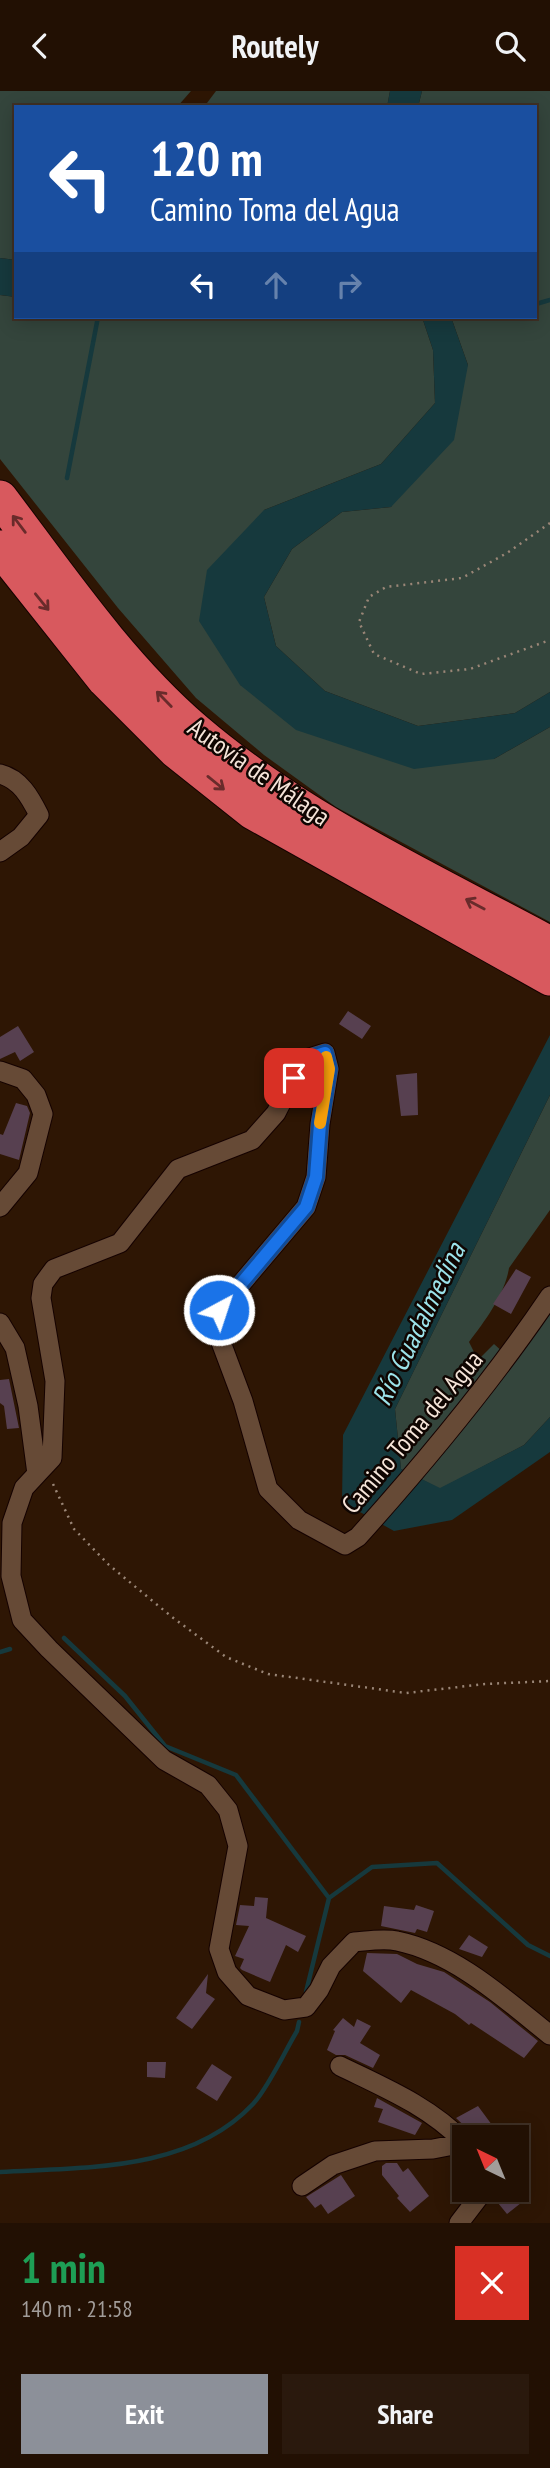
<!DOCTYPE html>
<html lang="en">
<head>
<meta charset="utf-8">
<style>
  :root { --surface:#221003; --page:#2a190d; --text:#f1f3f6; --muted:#a29d9a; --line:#3f3025; --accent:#8c9099 }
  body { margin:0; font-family:"PT Sans Narrow",sans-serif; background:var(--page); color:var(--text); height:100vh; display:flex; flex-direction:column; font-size:26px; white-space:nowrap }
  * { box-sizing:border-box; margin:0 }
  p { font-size:23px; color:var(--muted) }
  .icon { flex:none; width:38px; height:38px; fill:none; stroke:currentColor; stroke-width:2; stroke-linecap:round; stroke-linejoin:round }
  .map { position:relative; height:2132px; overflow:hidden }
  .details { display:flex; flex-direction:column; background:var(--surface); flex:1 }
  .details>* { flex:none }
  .guide { position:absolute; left:14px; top:14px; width:523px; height:214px; border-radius:0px; box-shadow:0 4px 18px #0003,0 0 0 2px var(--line); background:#1a4fa0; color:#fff; overflow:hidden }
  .needle { width:46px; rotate:317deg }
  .buttons { position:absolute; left:452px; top:2034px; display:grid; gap:14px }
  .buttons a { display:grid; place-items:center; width:77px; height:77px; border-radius:0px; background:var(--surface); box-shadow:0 4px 18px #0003,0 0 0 2px var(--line); font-size:35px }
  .pin { position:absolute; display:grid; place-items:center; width:60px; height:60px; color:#fff; margin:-30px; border-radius:14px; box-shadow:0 4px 10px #0006 }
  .me { position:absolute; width:77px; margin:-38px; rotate:40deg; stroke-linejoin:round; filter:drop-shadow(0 0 5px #0008) }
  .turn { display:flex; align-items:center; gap:24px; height:147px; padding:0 21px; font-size:32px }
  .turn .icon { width:91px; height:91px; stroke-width:2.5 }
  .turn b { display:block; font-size:49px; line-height:60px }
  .lanes { display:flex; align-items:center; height:66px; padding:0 21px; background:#0003; justify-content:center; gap:35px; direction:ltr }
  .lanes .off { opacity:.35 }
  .round { display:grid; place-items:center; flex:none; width:74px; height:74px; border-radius:0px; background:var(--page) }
  .head { display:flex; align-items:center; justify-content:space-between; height:119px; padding:0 21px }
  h1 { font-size:42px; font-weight:700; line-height:52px; color:#1e9e55 }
  .button { display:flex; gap:14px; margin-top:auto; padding:14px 21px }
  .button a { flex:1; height:80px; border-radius:0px; background:var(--accent); color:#fff; font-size:28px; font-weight:700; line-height:80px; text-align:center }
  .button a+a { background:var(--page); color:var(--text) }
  header { display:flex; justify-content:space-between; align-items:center; height:91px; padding:0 21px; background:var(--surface); font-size:32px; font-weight:700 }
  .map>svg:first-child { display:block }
  .green { fill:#34453c }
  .water { fill:#16393d }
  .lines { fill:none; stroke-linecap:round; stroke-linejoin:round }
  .stream { stroke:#16393d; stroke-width:4.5 }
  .building { fill:#574050 }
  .minor-casing { stroke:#150200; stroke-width:21 }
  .motorway-casing { stroke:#150200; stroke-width:37 }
  .path { stroke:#9a8677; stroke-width:2.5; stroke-dasharray:2 5; stroke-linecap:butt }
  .minor { stroke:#664a36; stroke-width:19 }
  .motorway { stroke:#d8595e; stroke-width:35 }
  .oneway { stroke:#692b2b }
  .route-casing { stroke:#114b97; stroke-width:18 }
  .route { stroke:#1a73e8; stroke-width:12 }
  .slow { stroke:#f59e0b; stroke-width:12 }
  .labels { text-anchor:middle; stroke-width:5; stroke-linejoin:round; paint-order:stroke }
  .street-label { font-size:26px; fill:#f5e4d8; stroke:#0f0501 }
  .water-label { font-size:28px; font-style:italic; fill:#9ce3ea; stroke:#0f0501 }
</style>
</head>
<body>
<header><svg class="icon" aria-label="back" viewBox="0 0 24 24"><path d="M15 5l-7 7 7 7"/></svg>Routely<svg class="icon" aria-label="search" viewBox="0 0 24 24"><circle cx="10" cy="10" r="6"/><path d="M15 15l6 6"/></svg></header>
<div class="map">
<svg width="550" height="2132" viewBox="0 0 550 2132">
  <rect width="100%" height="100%" fill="#2e1604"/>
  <path class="green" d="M0 0H191L177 16H16V169L0 167Z
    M216 0H390L387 16H204Z
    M422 0H550V601L515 622 418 635 325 600 276 555 264 506 292 458 342 421 391 416 468 274 451 226H536V16H418Z
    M0 204 16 206V226H422L433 259 435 312 381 373 264 419 240 594 494 668 550 636V831L336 716 264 664 196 607 118 517 0 368Z
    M550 1004V1119L509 1177C505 1203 485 1230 469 1251L478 1269 494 1253 504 1262 407 1381 401 1378 395 1318Z
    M550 1213V1326L524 1354 440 1398 419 1387Z"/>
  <path class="water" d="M390 0H422L418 16H387Z
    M0 167 16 169V206L0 204Z
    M422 226H451L468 274 454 349 391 416 342 421 292 458 264 506 276 555 325 600 418 635 515 622 550 601V636L494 668 414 678 296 639 240 594 199 530 207 479 264 419 381 373 435 312 433 259Z
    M550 944V1004L395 1318 401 1378 440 1397 524 1354 550 1326V1361L452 1429 394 1440 342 1411 343 1344Z"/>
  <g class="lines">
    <path class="stream" d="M536 213 550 209
      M448 226H496
      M67 387 98 226
      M64 1547 125 1605 165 1655 236 1684 329 1807
      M0 1561 10 1558
      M306 1901 329 1807 372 1776 437 1772 528 1854 550 1865
      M0 2081C85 2076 189 2081 253 2013 268 1997 285 1960 297 1940L299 1931"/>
  </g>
  <path class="building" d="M348 920 371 935 362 948 339 933Z
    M18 935 34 961 20 970 15 961 0 968V946Z
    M417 982 418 1024 401 1025 396 984Z
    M16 1012 27 1015 30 1022 19 1069 0 1063V1043L3 1044Z
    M516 1178 531 1186 511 1223 493 1213Z
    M9 1288 19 1337 7 1338 4 1315 0 1312V1289Z
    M255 1806 268 1807 266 1827 306 1845 298 1861 286 1854 270 1891 242 1879 240 1877 244 1868 235 1865 249 1835 236 1834 240 1814 254 1815Z
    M416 1814 434 1820 427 1841 417 1838 415 1842 381 1835 384 1815 414 1819Z
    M469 1844 488 1856 482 1866 459 1858Z
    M367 1862 397 1863 417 1873 444 1881 490 1911 538 1950 524 1967 471 1932 469 1934 455 1923 411 1899 401 1912 363 1880Z
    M208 1883 206 1902 215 1908 192 1938 176 1927Z
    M343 1927 354 1936 357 1928 371 1935 360 1952 380 1964 373 1977 345 1964H336L327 1959 335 1940 333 1939Z
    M147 1971H166L165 1987 147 1986Z
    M212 1973 232 1986 217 2010 196 1997Z
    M377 2007 422 2032 415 2044 378 2031 383 2018 374 2016Z
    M478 2015 492 2034 474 2044 456 2027Z
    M386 2072H397L403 2081 408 2077 429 2105 410 2121 397 2107 399 2105 382 2084V2075Z
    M341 2084 355 2105 328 2123 321 2113 315 2117 306 2106Z
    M517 2097 526 2108 507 2123 498 2112Z"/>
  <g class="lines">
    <g class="minor-casing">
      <path id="minor" d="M0 683C20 688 30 706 39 724L21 746 0 761
        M0 980 23 988 36 1004 43 1023 28 1082 0 1116
        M0 1232 15 1257 28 1315 37 1383 24 1397 12 1432 11 1485 22 1529 49 1558 164 1669 208 1694 228 1719 238 1755 219 1858 227 1881 248 1905 284 1919 306 1916 319 1899 331 1875 354 1851C367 1850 384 1847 397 1850 455 1862 505 1908 550 1944
        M37 1383 52 1367 55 1290 41 1207 43 1193 54 1178 120 1152 178 1078 252 1049 276 1022 303 969 325 962 329 978 320 1033 316 1086 306 1116 219 1219 216 1238 243 1310 268 1398 299 1429 345 1454 358 1446C427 1369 492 1291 550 1205
        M340 1975C385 1997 429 2015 464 2051
        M302 2095 333 2074 375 2060 433 2058 464 2052
        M459 2132 485 2098"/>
    </g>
    <g class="motorway-casing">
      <path id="motorway" d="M0 407C59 485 120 575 195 639 300 729 429 788 550 853
        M0 457 105 589 175 659 253 721 550 887"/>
    </g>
    <path class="path" d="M550 432 507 462 462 487 386 496 369 506 359 531 374 563 421 583 470 578 550 549
      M53 1393 74 1438 109 1474 172 1526 226 1566 268 1583 406 1602 485 1593 550 1590"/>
    <use href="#minor" class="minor"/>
    <use href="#motorway" class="motorway"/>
  </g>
  <defs><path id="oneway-shaft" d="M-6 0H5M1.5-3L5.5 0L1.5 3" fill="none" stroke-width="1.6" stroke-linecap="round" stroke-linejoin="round" transform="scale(1.75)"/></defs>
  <g class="oneway">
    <use href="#oneway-shaft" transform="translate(19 433) rotate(-127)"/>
    <use href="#oneway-shaft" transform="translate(42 511) rotate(51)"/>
    <use href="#oneway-shaft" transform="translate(164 608) rotate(-134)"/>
    <use href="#oneway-shaft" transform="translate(216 692) rotate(39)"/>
    <use href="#oneway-shaft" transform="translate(475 813) rotate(-152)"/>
  </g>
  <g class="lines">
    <g class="route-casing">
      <path id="route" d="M219 1219 306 1116 316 1086 320 1033 329 978 325 962 303 969 294 987"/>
    </g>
    <use href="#route" class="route"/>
    <path class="slow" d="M320 1032 329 978 326 966"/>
  </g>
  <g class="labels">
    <g class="street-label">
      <text transform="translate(259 681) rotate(35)" y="9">Autovía de Málaga</text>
      <text transform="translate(412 1341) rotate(-50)" y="9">Camino Toma del Agua</text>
    </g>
    <g class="water-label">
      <text transform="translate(418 1233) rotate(-64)" y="10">Río Guadalmedina</text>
    </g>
  </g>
</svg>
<div class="buttons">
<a><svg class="needle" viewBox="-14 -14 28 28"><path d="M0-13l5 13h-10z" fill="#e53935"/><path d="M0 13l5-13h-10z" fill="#a29d9a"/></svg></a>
</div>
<div class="pin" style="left:294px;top:987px;background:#d93025"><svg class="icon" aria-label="arrive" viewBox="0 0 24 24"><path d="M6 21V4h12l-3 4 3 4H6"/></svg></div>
<svg class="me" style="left:219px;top:1219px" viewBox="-20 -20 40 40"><circle r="17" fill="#1a73e8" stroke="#fff" stroke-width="3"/><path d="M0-11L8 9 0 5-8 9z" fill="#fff"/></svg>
<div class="guide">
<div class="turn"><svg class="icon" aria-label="left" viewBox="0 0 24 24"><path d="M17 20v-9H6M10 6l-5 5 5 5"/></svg><div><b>120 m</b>Camino Toma del Agua</div></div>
<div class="lanes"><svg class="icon" aria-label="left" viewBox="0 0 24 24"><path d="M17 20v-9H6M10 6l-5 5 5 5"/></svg><svg class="icon off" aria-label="ahead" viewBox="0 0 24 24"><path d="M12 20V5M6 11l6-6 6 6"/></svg><svg class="icon off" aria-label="right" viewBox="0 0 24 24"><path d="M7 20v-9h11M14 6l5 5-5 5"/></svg></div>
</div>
</div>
<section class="details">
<div class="head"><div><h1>1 min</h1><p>140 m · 21:58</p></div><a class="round" style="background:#d93025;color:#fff"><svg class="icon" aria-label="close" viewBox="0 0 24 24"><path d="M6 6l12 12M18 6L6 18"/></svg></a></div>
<div class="button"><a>Exit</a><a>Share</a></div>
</section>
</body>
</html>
